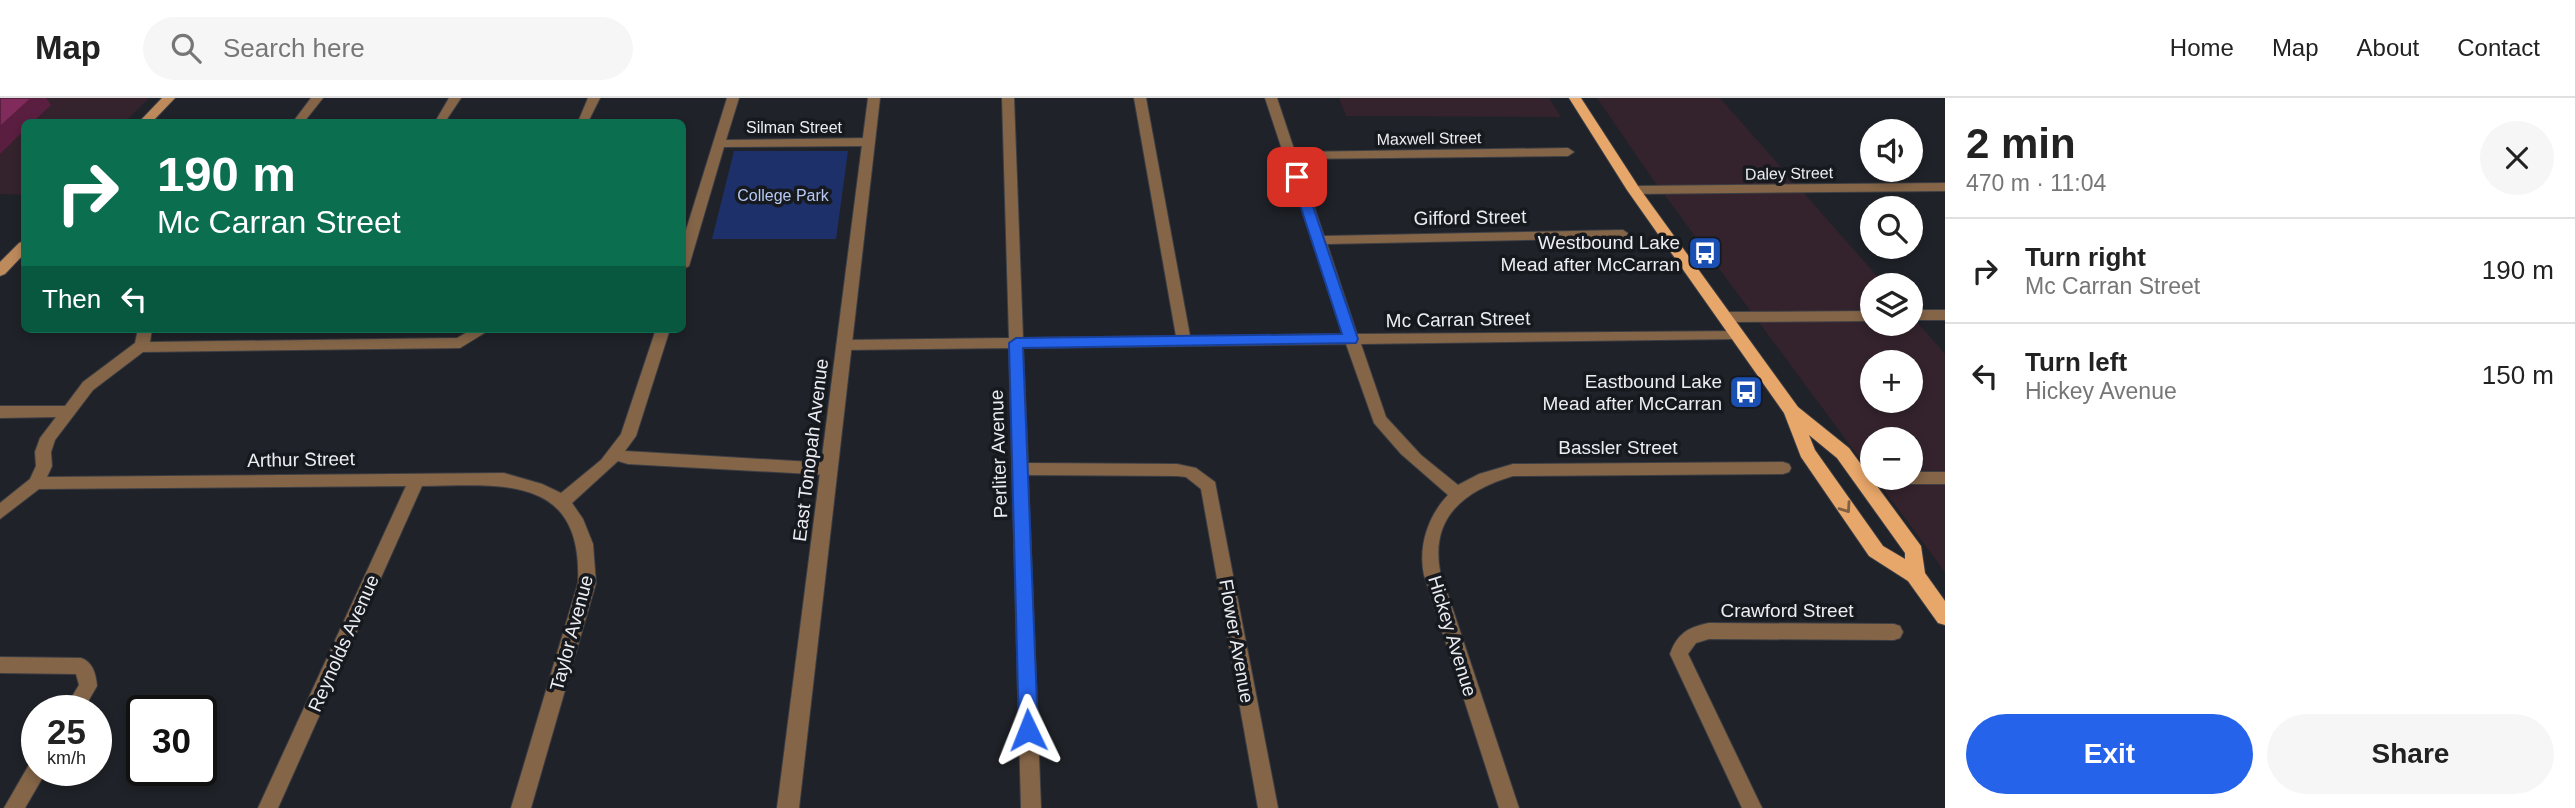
<!DOCTYPE html>
<html lang="en">
<head>
<meta charset="utf-8">
<style>
  :root { --surface:#fff; --page:#f6f6f6; --text:#222; --muted:#767676; --line:#e0e0e0; --accent:#2563eb }
  body { margin:0; font-family:Arial,sans-serif; background:var(--page); color:var(--text); height:100vh; display:flex; flex-direction:column; font-size:26px; white-space:nowrap }
  * { box-sizing:border-box; margin:0 }
  p { font-size:23px; color:var(--muted) }
  .icon { flex:none; width:38px; height:38px; fill:none; stroke:currentColor; stroke-width:2; stroke-linecap:round; stroke-linejoin:round }
  .map { position:relative; flex:1; overflow:hidden }
  .sheet { display:flex; flex-direction:column; background:var(--surface); width:630px }
  .sheet>* { flex:none }
  .guide { position:absolute; left:21px; top:21px; width:665px; height:214px; border-radius:10px; box-shadow:0 4px 10px #0003; background:#0b6e4f; color:#fff; overflow:hidden }
  .fabs { position:absolute; left:1860px; top:21px; display:grid; gap:14px }
  .fabs a { display:grid; place-items:center; width:63px; height:63px; border-radius:50%; background:var(--surface); box-shadow:0 4px 10px #0003; font-size:35px }
  .speed { position:absolute; left:21px; top:597px; display:flex; gap:14px; font-size:35px; font-weight:700; text-align:center }
  .speed>* { display:grid; place-content:center; width:91px; height:91px; border-radius:50%; background:var(--surface); box-shadow:0 4px 10px #0003; line-height:1 }
  .speed small { font-size:18px; font-weight:400 }
  .speed .limit { border:4px solid #111; border-radius:10px; background:#fff; color:#111 }
  .pin { position:absolute; display:grid; place-items:center; width:60px; height:60px; color:#fff; margin:-30px; border-radius:14px; box-shadow:0 4px 10px #0006 }
  .me { position:absolute; width:77px; margin:-38px; rotate:358deg; stroke-linejoin:round; filter:drop-shadow(0 0 5px #0008) }
  .turn { display:flex; align-items:center; gap:24px; height:147px; padding:0 21px; font-size:32px }
  .turn .icon { width:91px; height:91px; stroke-width:2.5 }
  .turn b { display:block; font-size:49px; line-height:60px }
  .then { display:flex; align-items:center; height:66px; padding:0 21px; background:#0003; gap:14px; font-size:26px }
  .round { display:grid; place-items:center; flex:none; width:74px; height:74px; border-radius:37px; background:var(--page) }
  .headline { display:flex; align-items:center; justify-content:space-between; height:119px; padding:0 21px }
  h1 { font-size:42px; font-weight:600; line-height:52px }
  .cta { display:flex; gap:14px; margin-top:auto; padding:14px 21px }
  .cta a { flex:1; height:80px; border-radius:42px; background:var(--accent); color:#fff; font-size:28px; font-weight:600; line-height:80px; text-align:center }
  .cta a+a { background:var(--page); color:var(--text) }
  ul { padding:0; list-style:none }
  li { display:flex; align-items:center; gap:21px; height:105px; padding:0 21px; border-top:2px solid var(--line) }
  li div { flex:1 }
  li b { display:block; font-size:26px }
  li em { font-style:normal }
  header { display:flex; align-items:center; gap:42px; box-sizing:border-box; height:98px; padding:0 35px; background:var(--surface); border-bottom:2px solid var(--line) }
  header strong { font-size:33px }
  nav { display:flex; gap:38px; margin-inline-start:auto; font-size:24px }
  .search { width:490px; height:63px; background:var(--page); display:flex; align-items:center; gap:18px; box-sizing:border-box; padding:0 24px; border-radius:38px; color:var(--muted); font-size:26px }
  main { display:flex; flex:1; min-height:0 }
  .map>svg:first-child { display:block }
  .commercial { fill:#34232d; fill-rule:evenodd }
  .green { fill:#1e306a }
  .lines { fill:none; stroke-linecap:round; stroke-linejoin:round }
  .minor-casing { stroke:#3c3e44; stroke-width:2 }
  .tertiary-casing { stroke:#3c3e44; stroke-width:2 }
  .secondary-casing { stroke:#3c3e44; stroke-width:2 }
  .primary-casing { stroke:#3c3e44; stroke-width:2 }
  .minor { fill:#846548; fill-rule:evenodd }
  .tertiary { fill:#846548; fill-rule:evenodd }
  .secondary { fill:#bd8a5c; fill-rule:evenodd }
  .primary { fill:#e8a76a; fill-rule:evenodd }
  .shaded-wall { fill:#5a1e40 }
  .building { fill:#802b5c; stroke:#5a1e40; stroke-width:2 }
  .oneway { stroke:#7f6044 }
  .route { fill:#2563eb; stroke:#184099; stroke-width:2 }
  .labels { text-anchor:middle; stroke-width:7; stroke-linejoin:round; paint-order:stroke }
  .far-street-label { font-size:16px; fill:#ecedf2; stroke:#16191e }
  .far-park-label { font-size:16px; fill:#b6c8f3; stroke:#16191e }
  .street-label { font-size:19px; fill:#ecedf2; stroke:#16191e }
  .poi-label { font-size:19px; fill:#ecedf2; stroke:#16191e; text-anchor:end }
</style>
</head>
<body>
<header>
<strong>Map</strong>
<div class="search"><svg class="icon" aria-label="search" viewBox="0 0 24 24"><circle cx="10" cy="10" r="6"/><path d="M15 15l6 6"/></svg>Search here</div>
<nav><a>Home</a><a>Map</a><a>About</a><a>Contact</a></nav>
</header>
<main>
<div class="map">
<svg width="1945" height="710" viewBox="0 0 1945 710">
  <rect width="100%" height="100%" fill="#1f2228"/>
  <path class="commercial" d="M0 0H149L125 24H24V97L0 96Z
    M1339 0H1549L1561 19 1346 18Z
    M1597 0H1720L1885 187H1872V226H1911V217L1945 256V474L1875 380H1911V341H1872V377L1652 80ZM1872 264H1911V303H1872Z"/>
  <path class="green" d="M734 53H848L836 141H712Z"/>
  <g class="lines">
    <g class="minor-casing">
      <path id="minor" d="M311 0H323L304 24H293Z
        M449 0H461L445 24H435Z
        M588 0H600L588 24H578Z
        M727 0H739L726 42 868 40 874 44 868 48 724 49 689 168 682 172V145Z
        M1002 0H1014L1023 240 1176 238 1134 0H1146L1190 238 1343 236 1265 0H1277L1295 54 1568 50 1574 54 1568 58 1298 61 1324 138 1623 132 1629 136 1623 140 1327 146 1357 236 1742 233 1744 236 1737 241 1361 246 1386 319 1421 357 1458 387 1479 376 1513 366 1783 364 1789 366 1791 370 1789 374 1783 376 1513 378C1466 392 1430 418 1440 473L1519 710H1499L1424 477C1418 448 1428 418 1448 397L1401 356 1374 325 1346 246 1023 250 1028 365 1177 366 1196 370 1215 384 1278 710H1258L1201 391 1186 379 1177 378 1028 377 1041 710H1021L1009 250 844 252 837 247 844 242 1009 240Z
        M1945 85V93L1634 96 1628 92 1634 88Z
        M1911 212H1945V222H1911Z
        M1872 213V223L1725 224 1718 219 1725 214Z
        M138 231H152L150 244 457 240 473 231H491L460 250 143 254 93 292 55 342 51 354 52 368 47 379 504 375 542 386 561 395 601 362 621 336 656 231H670L636 338 625 353 829 365 835 367 837 371 835 375 829 377 628 366 618 363 572 405 583 421 593 446 596 485 531 710H511L578 485C583 376 502 387 422 388L278 710H258L406 388 39 391 0 421V405L30 381 36 368 35 354 40 340 56 319 0 320V308H65L83 284 135 245Z
        M1861 374H1872V380H1911V374H1945V386H1861L1855 384 1853 380 1855 376Z
        M1709 525 1894 526 1900 528 1903 534 1900 540 1894 542 1709 541 1696 545 1688 556 1762 710H1742L1670 556C1677 536 1688 529 1709 525Z
        M0 559 81 560C93 564 96 576 97 588L83 612H64L79 587 76 576 0 575Z
        M37 663V672H47L25 710H4L30 665Z"/>
    </g>
    <g class="tertiary-casing">
      <path id="tertiary" d="M868 0H880L799 710H777Z"/>
    </g>
    <g class="secondary-casing">
      <path id="secondary" d="M162 0H175L152 24H139Z
        M24 143V156L5 176 0 178V164L19 145Z"/>
    </g>
    <g class="primary-casing">
      <path id="primary" d="M1569 0H1581L1640 91 1798 309 1849 350 1921 448 1925 475 1945 503V527L1938 525 1908 483 1869 458 1801 359 1784 315 1627 92ZM1809 337 1837 360 1905 455V461L1883 448 1815 352Z"/>
    </g>
    <use href="#minor" class="minor"/>
    <use href="#tertiary" class="tertiary"/>
    <use href="#secondary" class="secondary"/>
    <use href="#primary" class="primary"/>
  </g>
  <path class="shaded-wall" d="M32 0H46L51 7 33 24H24V32L0 56V29Z"/>
  <path class="building" d="M0 0H32L0 29Z"/>
  <defs><path id="oneway-chevron" d="M-2-3.5L2.5 0L-2 3.5" fill="none" stroke-width="1.6" stroke-linecap="round" stroke-linejoin="round" transform="scale(1.75)"/></defs>
  <use class="oneway" href="#oneway-chevron" transform="translate(1846 410) rotate(55)"/>
  <path class="route" d="M1297 75 1303 79 1358 241 1356 245 1023 250 1038 632 1035 638 1028 641 1021 638 1019 632 1009 245 1016 240 1342 236 1291 79Z"/>
  <defs>
    <g id="bus-square" transform="scale(1.75)"><rect x="-9" y="-9" width="18" height="18" rx="4" fill="#1a4fb4" stroke="#16191e"/><path d="M-5-6H5V4H4V6H2V4H-2V6H-4V4H-5ZM-3.5-4V0h7V-4ZM-3.5 1.2v1.5H-2V1.2ZM2 1.2v1.5H3.5V1.2Z" fill="#fff"/></g>
  </defs>
  <g fill-rule="evenodd">
    <use href="#bus-square" x="1705" y="155"/>
    <use href="#bus-square" x="1746" y="294"/>
  </g>
  <g class="labels">
    <g class="far-street-label">
      <text x="794" y="35">Silman Street</text>
      <text transform="translate(1429 40) rotate(-1)" y="6">Maxwell Street</text>
      <text transform="translate(1789 75) rotate(-1)" y="6">Daley Street</text>
    </g>
    <g class="far-park-label">
      <text x="783" y="103">College Park</text>
    </g>
    <g class="street-label">
      <text transform="translate(1470 119) rotate(-1)" y="7">Gifford Street</text>
      <text transform="translate(1458 221) rotate(-1)" y="7">Mc Carran Street</text>
      <text x="1618" y="356">Bassler Street</text>
      <text transform="translate(810 352) rotate(-83)" y="7">East Tonopah Avenue</text>
      <text transform="translate(998 356) rotate(-92)" y="7">Perliter Avenue</text>
      <text transform="translate(301 361) rotate(-1)" y="7">Arthur Street</text>
      <text x="1787" y="519">Crawford Street</text>
      <text transform="translate(571 535) rotate(-75)" y="7">Taylor Avenue</text>
      <text transform="translate(1453 538) rotate(73)" y="7">Hickey Avenue</text>
      <text transform="translate(1237 543) rotate(80)" y="7">Flower Avenue</text>
      <text transform="translate(343 545) rotate(-66)" y="7">Reynolds Avenue</text>
    </g>
    <g class="poi-label">
      <text x="1680" y="151">Westbound Lake<tspan x="1680" dy="22">Mead after McCarran</tspan></text>
      <text x="1722" y="290">Eastbound Lake<tspan x="1722" dy="22">Mead after McCarran</tspan></text>
    </g>
  </g>
</svg>
<div class="fabs">
<a><svg class="icon" aria-label="sound" viewBox="0 0 24 24"><path d="M4 9h4l5-4v14l-5-4H4zM17 9q2 3 0 6"/></svg></a>
<a><svg class="icon" aria-label="search" viewBox="0 0 24 24"><circle cx="10" cy="10" r="6"/><path d="M15 15l6 6"/></svg></a>
<a><svg class="icon" aria-label="layers" viewBox="0 0 24 24"><path d="M12 4l9 5-9 5-9-5zM3 14l9 5 9-5"/></svg></a>
<a>+</a>
<a>−</a>
</div>
<div class="speed"><div>25<small>km/h</small></div><div class="limit">30</div></div>
<div class="pin" style="left:1297px;top:79px;background:#d93025"><svg class="icon" aria-label="arrive" viewBox="0 0 24 24"><path d="M6 21V4h12l-3 4 3 4H6"/></svg></div>
<svg class="me" style="left:1028px;top:632px" viewBox="-20 -20 40 40"><path d="M0-17L14 15 0 8-14 15z" fill="#2563eb" stroke="#fff" stroke-width="4"/></svg>
<div class="guide">
<div class="turn"><svg class="icon" aria-label="right" viewBox="0 0 24 24"><path d="M7 20v-9h11M14 6l5 5-5 5"/></svg><div><b>190 m</b>Mc Carran Street</div></div>
<div class="then">Then<svg class="icon" aria-label="left" viewBox="0 0 24 24"><path d="M17 20v-9H6M10 6l-5 5 5 5"/></svg></div>
</div>
</div>
<section class="sheet">
<div class="headline"><div><h1>2 min</h1><p>470 m · 11:04</p></div><a class="round"><svg class="icon" aria-label="close" viewBox="0 0 24 24"><path d="M6 6l12 12M18 6L6 18"/></svg></a></div>
<ul>
<li><svg class="icon" aria-label="right" viewBox="0 0 24 24"><path d="M7 20v-9h11M14 6l5 5-5 5"/></svg><div><b>Turn right</b><p>Mc Carran Street</p></div><em>190 m</em></li>
<li><svg class="icon" aria-label="left" viewBox="0 0 24 24"><path d="M17 20v-9H6M10 6l-5 5 5 5"/></svg><div><b>Turn left</b><p>Hickey Avenue</p></div><em>150 m</em></li>
</ul>
<div class="cta"><a>Exit</a><a>Share</a></div>
</section>
</main>
</body>
</html>
